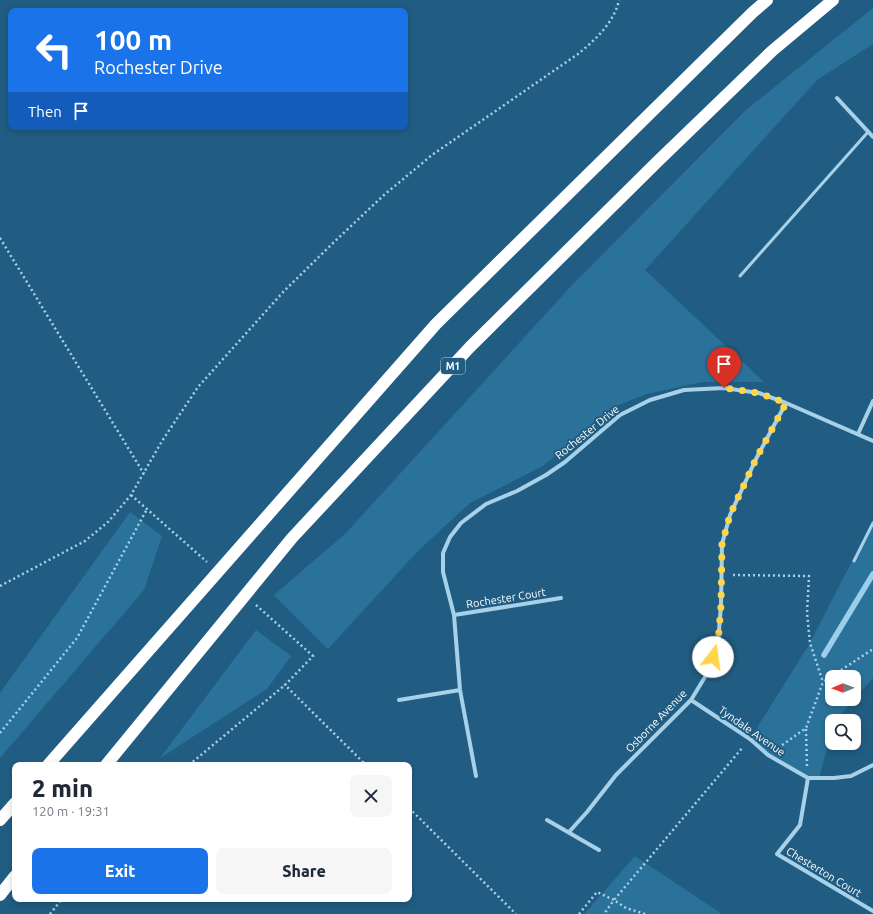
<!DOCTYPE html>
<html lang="en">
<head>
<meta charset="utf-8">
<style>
  :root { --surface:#fff; --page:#f6f6f7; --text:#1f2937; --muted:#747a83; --accent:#1a73e8 }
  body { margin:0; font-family:Ubuntu,sans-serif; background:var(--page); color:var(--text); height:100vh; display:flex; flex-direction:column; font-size:15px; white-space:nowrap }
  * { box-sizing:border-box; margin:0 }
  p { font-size:13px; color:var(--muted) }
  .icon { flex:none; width:22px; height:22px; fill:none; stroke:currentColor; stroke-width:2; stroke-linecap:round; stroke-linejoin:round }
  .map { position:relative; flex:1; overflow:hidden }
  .panel { position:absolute; left:12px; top:762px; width:400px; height:140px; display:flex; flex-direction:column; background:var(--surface); border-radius:8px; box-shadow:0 2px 6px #0003 }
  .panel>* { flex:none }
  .top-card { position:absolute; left:8px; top:8px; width:400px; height:122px; border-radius:8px; box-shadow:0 2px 6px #0003; background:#1a73e8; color:#fff; overflow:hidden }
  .needle { width:26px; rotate:269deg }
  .fabs { position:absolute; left:825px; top:670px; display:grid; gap:8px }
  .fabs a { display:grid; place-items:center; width:36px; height:36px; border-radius:8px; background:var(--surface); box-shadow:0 2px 6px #0003; font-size:20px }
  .pin { position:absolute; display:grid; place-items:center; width:34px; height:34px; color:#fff; margin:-41px -17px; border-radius:50% 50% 50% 0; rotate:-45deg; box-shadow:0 0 4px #0007 }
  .pin .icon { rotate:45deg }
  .me { position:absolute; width:44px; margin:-22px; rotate:15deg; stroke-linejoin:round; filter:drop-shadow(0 0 3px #0008) }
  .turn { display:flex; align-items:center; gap:14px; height:84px; padding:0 20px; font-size:18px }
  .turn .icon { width:52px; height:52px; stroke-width:2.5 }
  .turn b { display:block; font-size:28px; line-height:34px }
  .then { display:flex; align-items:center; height:38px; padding:0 20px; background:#0003; gap:8px; font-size:15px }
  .round { display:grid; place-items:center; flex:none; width:42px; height:42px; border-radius:8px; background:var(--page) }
  .summary { display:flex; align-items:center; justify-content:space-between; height:68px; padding:0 20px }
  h1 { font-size:24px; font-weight:800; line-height:30px }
  .cta { display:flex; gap:8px; margin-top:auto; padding:8px 20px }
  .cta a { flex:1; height:46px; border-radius:8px; background:var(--accent); color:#fff; font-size:16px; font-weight:800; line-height:46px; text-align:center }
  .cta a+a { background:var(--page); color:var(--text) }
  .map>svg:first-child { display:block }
  .green { fill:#2a729a; fill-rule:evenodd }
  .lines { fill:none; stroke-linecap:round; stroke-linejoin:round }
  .stream { stroke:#9bceea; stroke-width:5.5 }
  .path { stroke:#a7d1e8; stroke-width:2.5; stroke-dasharray:2 3; stroke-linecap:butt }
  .service { stroke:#a7d1e8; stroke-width:3 }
  .minor { stroke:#a7d1e8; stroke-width:4 }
  .motorway { stroke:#fff; stroke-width:12 }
  .route { stroke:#ffd54a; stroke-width:7; stroke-dasharray:0 12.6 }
  .labels { text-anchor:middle; stroke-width:4; stroke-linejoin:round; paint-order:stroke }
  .shield { fill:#215d82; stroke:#bcceda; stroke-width:1 }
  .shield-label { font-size:10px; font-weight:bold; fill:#fff }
  .street-label { font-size:11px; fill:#fff; stroke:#215d82 }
</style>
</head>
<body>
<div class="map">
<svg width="873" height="914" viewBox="0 0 873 914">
  <rect width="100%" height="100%" fill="#215d82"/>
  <path class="green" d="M873 8V44L817 80 645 270 764 382H702L647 394 616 406 543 466 470 503 417 552 328 649 274 595 345 534 574 283 746 110Z
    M130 512 162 536 144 590 0 758V693Z
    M873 520V678L835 721H832V730L819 778H808L768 755 750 739 810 643ZM832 677H854V699H832Z
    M256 630 291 656 267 689 160 758Z
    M635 856 722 914H584Z"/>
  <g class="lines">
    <path class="stream" d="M824 655 873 574"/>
    <path class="path" d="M0 238 144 474
      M131 495 207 562
      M733 575 809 576 807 613 810 643 823 682
      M0 586 85 541 108 522 131 495 162 441 198 387 284 291 333 243 384 195 432 155 578 54C595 40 614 23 619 0
      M256 605 313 656 285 685 366 765
      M806 729 807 766
      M0 733 77 638 147 509
      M778 748 806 728 823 682 873 649
      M189 765 285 685
      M409 808 516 914
      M50 914 62 899
      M579 914 597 892 614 900 604 914
      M645 914 626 908 614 900 743 747"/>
    <path class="service" d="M740 276 868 132
      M854 561 873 523"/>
    <path class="minor" d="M837 98 873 137
      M858 434 873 401
      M454 615 561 598
      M399 700 460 690
      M691 700 750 739 768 755 808 778H834L851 776 873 765
      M476 776 460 690 454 615 443 572V553L450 537 461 523 486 504 517 491 546 475 565 462 620 415 650 400 684 390 724 388 759 393 786 403 873 441
      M808 778 800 825 777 854 873 911
      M547 820 599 850
      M569 832 587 812 616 775 691 700 708 672 718 643 721 605 722 544 730 515 756 459 786 403"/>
    <path class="motorway" d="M48 765 436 324 752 13 767 0
      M106 765 292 538 470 347 657 162 772 51 833 0
      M0 820 15 803
      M0 895 15 876"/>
  </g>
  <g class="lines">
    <path class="route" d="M713 657 718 643 721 605 722 544 730 515 756 459 786 403 759 393 724 388"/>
  </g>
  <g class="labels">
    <rect class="shield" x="441" y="358" width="24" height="16" rx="3"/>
    <g class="shield-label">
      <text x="453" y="370">M1</text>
    </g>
    <g class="street-label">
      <text transform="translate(587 432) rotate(-39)" y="4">Rochester Drive</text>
      <text transform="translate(506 598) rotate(-9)" y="4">Rochester Court</text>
      <text transform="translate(656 721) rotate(-46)" y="4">Osborne Avenue</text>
      <text transform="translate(752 731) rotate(35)" y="4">Tyndale Avenue</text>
      <text transform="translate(824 872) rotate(31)" y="4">Chesterton Court</text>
    </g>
  </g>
</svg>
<div class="fabs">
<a><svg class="needle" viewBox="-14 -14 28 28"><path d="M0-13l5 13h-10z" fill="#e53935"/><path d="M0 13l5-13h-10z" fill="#747a83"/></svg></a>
<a><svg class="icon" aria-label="search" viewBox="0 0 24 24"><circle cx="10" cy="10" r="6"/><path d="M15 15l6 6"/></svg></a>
</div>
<div class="pin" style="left:724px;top:388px;background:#d93025"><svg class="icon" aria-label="arrive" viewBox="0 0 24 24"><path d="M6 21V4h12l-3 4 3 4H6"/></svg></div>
<svg class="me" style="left:713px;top:657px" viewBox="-20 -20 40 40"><circle r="19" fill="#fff"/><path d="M0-13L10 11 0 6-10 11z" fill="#ffd54a"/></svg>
<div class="top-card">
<div class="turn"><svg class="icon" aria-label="left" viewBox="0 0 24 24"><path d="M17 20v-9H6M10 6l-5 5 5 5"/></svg><div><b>100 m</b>Rochester Drive</div></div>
<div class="then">Then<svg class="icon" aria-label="arrive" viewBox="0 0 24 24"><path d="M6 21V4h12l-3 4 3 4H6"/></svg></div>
</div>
<section class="panel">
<div class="summary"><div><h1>2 min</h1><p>120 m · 19:31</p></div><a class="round"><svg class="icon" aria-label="close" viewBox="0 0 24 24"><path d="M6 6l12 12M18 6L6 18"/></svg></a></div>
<div class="cta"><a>Exit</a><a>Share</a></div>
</section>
</div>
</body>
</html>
